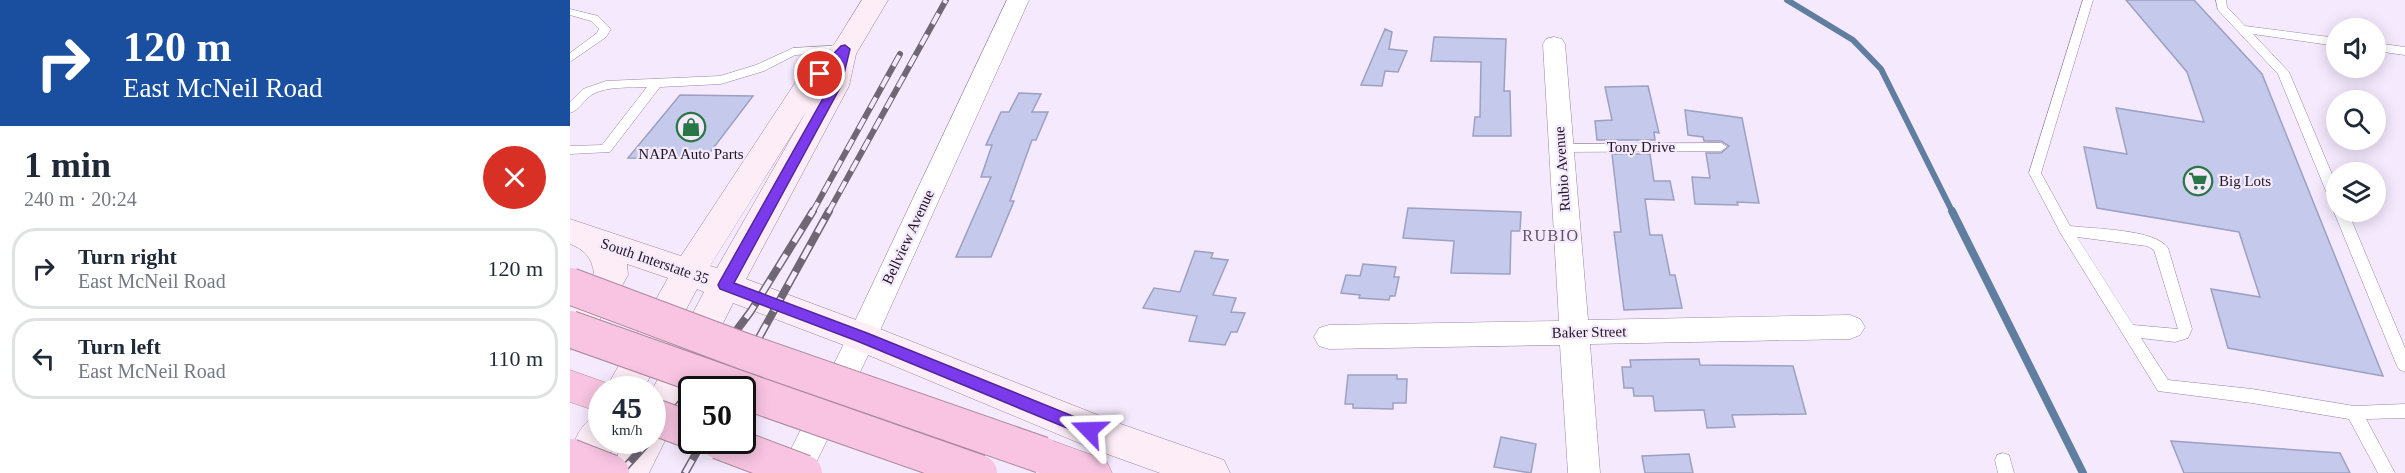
<!DOCTYPE html>
<html lang="en">
<head>
<meta charset="utf-8">
<style>
  :root { --surface:#fff; --page:#f2f2f3; --text:#1f2937; --muted:#747a83; --line:#e0e1e3 }
  body { margin:0; font-family:"Times New Roman",serif; background:var(--page); color:var(--text); height:100vh; display:flex; flex-direction:column; font-size:22px; white-space:nowrap }
  * { box-sizing:border-box; margin:0 }
  p { font-size:20px; color:var(--muted) }
  .icon { flex:none; width:33px; height:33px; fill:none; stroke:currentColor; stroke-width:2; stroke-linecap:round; stroke-linejoin:round }
  .map { position:relative; flex:1; overflow:hidden }
  .drawer { display:flex; flex-direction:column; background:var(--surface); width:570px }
  .drawer>* { flex:none }
  .banner { background:#1a4fa0; color:#fff; overflow:hidden }
  .buttons { position:absolute; left:1756px; top:18px; display:grid; gap:12px }
  .buttons a { display:grid; place-items:center; width:60px; height:60px; border-radius:50%; background:var(--surface); box-shadow:0 3px 15px #0003; font-size:30px }
  .speed { position:absolute; left:18px; top:376px; display:flex; gap:12px; font-size:30px; font-weight:700; text-align:center }
  .speed>* { display:grid; place-content:center; width:78px; height:78px; border-radius:50%; background:var(--surface); box-shadow:0 3px 15px #0003; line-height:1 }
  .speed small { font-size:15px; font-weight:400 }
  .speed .limit { border:3px solid #111; border-radius:9px; background:#fff; color:#111 }
  .pin { position:absolute; display:grid; place-items:center; width:51px; height:51px; color:#fff; margin:-26px; border:3px solid #fff; border-radius:50%; box-shadow:0 2px 6px #0007 }
  .me { position:absolute; width:66px; margin:-33px; rotate:292deg; stroke-linejoin:round; filter:drop-shadow(0 0 4px #0008) }
  .turn { display:flex; align-items:center; gap:21px; height:126px; padding:0 24px; font-size:27px }
  .turn .icon { width:78px; height:78px; stroke-width:2.5 }
  .turn b { display:block; font-size:42px; line-height:51px }
  .round { display:grid; place-items:center; flex:none; width:63px; height:63px; border-radius:32px; background:var(--page) }
  .summary { display:flex; align-items:center; justify-content:space-between; height:102px; padding:0 24px }
  h1 { font-size:36px; font-weight:800; line-height:45px }
  ul { padding:0; list-style:none }
  li { display:flex; align-items:center; gap:18px; height:81px; margin:0 12px 9px; padding:0 12px; border:3px solid var(--line); border-radius:24px }
  li div { flex:1 }
  li b { display:block; font-size:22px }
  li em { font-style:normal }
  main { display:flex; flex:1; min-height:0 }
  .map>svg:first-child { display:block }
  .lines { fill:none; stroke-linecap:round; stroke-linejoin:round }
  .stream-far1 { stroke:#607ea0; stroke-width:6 }
  .stream { stroke:#607ea0; stroke-width:8 }
  .building { fill:#c5c9eb; stroke:#9ca0c1; stroke-width:1.5 }
  .lane-casing { stroke:#9785a2; stroke-width:1 }
  .street-casing { stroke:#9785a2; stroke-width:1 }
  .secondary-casing { stroke:#9785a2; stroke-width:1 }
  .highway-casing { stroke:#ac889e; stroke-width:1 }
  .lane { fill:#fff; fill-rule:evenodd }
  .street { fill:#fff; fill-rule:evenodd }
  .secondary { fill:#fdedf6; fill-rule:evenodd }
  .highway { fill:#f8c4e1; fill-rule:evenodd }
  .rail-far1-casing { stroke:#706775; stroke-width:6 }
  .rail-casing { stroke:#706775; stroke-width:8 }
  .rail-far1 { stroke:#f5e9fd; stroke-width:4; stroke-dasharray:12; stroke-linecap:butt }
  .rail { stroke:#f5e9fd; stroke-width:5; stroke-dasharray:15; stroke-linecap:butt }
  .highway-bridge-casing { stroke:#ac889e; stroke-width:38; stroke-linecap:butt }
  .highway-bridge { stroke:#f8c4e1; stroke-width:36 }
  .route { fill:#7c3aed; stroke:#51269a; stroke-width:1.5 }
  .labels { text-anchor:middle; stroke-width:4.5; stroke-linejoin:round; paint-order:stroke }
  .street-label { font-size:15px; fill:#1f1823; stroke:#f5e9fd }
  .poi-label { font-size:15px; fill:#1f1823; stroke:#f5e9fd }
  .neighbourhood-label { font-size:16px; letter-spacing:1.5px; fill:#61506b; stroke:#f5e9fd }
</style>
</head>
<body>
<main>
<section class="drawer">
<div class="banner">
<div class="turn"><svg class="icon" aria-label="right" viewBox="0 0 24 24"><path d="M7 20v-9h11M14 6l5 5-5 5"/></svg><div><b>120 m</b>East McNeil Road</div></div>
</div>
<div class="summary"><div><h1>1 min</h1><p>240 m · 20:24</p></div><a class="round" style="background:#d93025;color:#fff"><svg class="icon" aria-label="close" viewBox="0 0 24 24"><path d="M6 6l12 12M18 6L6 18"/></svg></a></div>
<ul>
<li><svg class="icon" aria-label="right" viewBox="0 0 24 24"><path d="M7 20v-9h11M14 6l5 5-5 5"/></svg><div><b>Turn right</b><p>East McNeil Road</p></div><em>120 m</em></li>
<li><svg class="icon" aria-label="left" viewBox="0 0 24 24"><path d="M17 20v-9H6M10 6l-5 5 5 5"/></svg><div><b>Turn left</b><p>East McNeil Road</p></div><em>110 m</em></li>
</ul>
</section>
<div class="map">
<svg width="1835" height="473" viewBox="0 0 1835 473">
  <rect width="100%" height="100%" fill="#f5e9fd"/>
  <g class="lines">
    <path class="stream-far1" d="M1217 0 1283 40 1311 69 1383 213"/>
    <path class="stream" d="M1382 211 1513 473"/>
  </g>
  <path class="building" d="M1556 0H1624L1692 74 1813 376 1658 348 1641 289 1690 297 1669 232 1527 208 1514 147 1557 154 1546 108 1634 122 1617 72Z
    M815 29 822 32 819 49 837 51 828 72 815 71 812 86 791 85Z
    M864 37 936 39 934 91H940L941 136H903L905 117H910L911 62 861 61Z
    M1078 86 1089 133 1084 132 1085 140H1027L1025 121 1042 120 1035 87Z
    M449 93 471 94 462 112H478L466 140H462L440 201H444L421 257H386L421 177H411L422 145H416L431 112H439Z
    M110 95 183 96 135 159 58 158Z
    M1115 110 1172 118 1189 203 1167 202 1168 205 1125 204 1122 177 1140 178 1136 153H1151L1159 146 1151 141H1134L1133 137 1118 135Z
    M1042 154H1080L1084 181H1100L1104 200 1075 199 1080 235H1092L1100 275H1105L1112 308 1054 310 1044 232H1051Z
    M838 208 951 212 950 231H941L940 274 881 273 884 241 833 238Z
    M625 251 643 253 641 258 658 260 643 295 666 298 661 312 675 313 667 332H661L655 345 619 341 627 316 573 308 584 288 610 292Z
    M793 264 826 267 824 277H829L825 296H820L819 300 789 298 790 295 771 293 776 275 790 276Z
    M1129 359 1130 365 1223 366 1236 414 1162 415 1165 427 1137 428 1134 410 1085 411 1083 396H1064L1063 388H1054L1052 367H1061L1060 360Z
    M778 375H827V379H837L836 403H823V409L783 408V404H775Z
    M931 437 966 444 961 473 924 467Z
    M1601 441 1770 453 1780 473H1614Z
    M1119 454 1123 473H1075L1072 456Z"/>
  <g class="lines">
    <g class="lane-casing">
      <path id="lane" d="M1513 0H1523L1471 173 1500 226C1524 229 1585 229 1598 248L1622 329 1618 338 1605 342 1571 338 1598 380 1682 389 1784 406 1835 404V418L1796 419 1825 473H1808L1779 419 1682 403 1588 391 1491 234 1459 173ZM1507 237 1577 246 1584 250 1608 329 1563 325Z
        M1646 0H1656L1657 7 1675 26 1767 38V46L1683 34 1719 72 1767 186V206L1760 201 1708 74 1648 10Z
        M0 9 28 16 41 29 36 37 0 62V53L27 33 29 29 21 21 0 15Z
        M1806 43 1835 47V55L1806 51Z
        M275 45 281 49 279 52 225 55 194 71 151 84 90 87 40 152 0 154V146L32 145 77 87C59 88 38 86 23 94 14 99 10 110 0 113V102L13 89 36 81 150 76 186 65 223 48Z
        M1151 143 1157 147 1151 151 991 152 985 148 991 144Z
        M1766 209 1767 212H1778L1835 348V372L1830 370 1827 366 1764 212Z
        M1433 453 1439 455 1444 473H1428L1425 460 1427 455Z"/>
    </g>
    <g class="street-casing">
      <path id="street" d="M437 0H459L307 337 241 473H209L278 336Z
        M984 37 992 39 995 44 1018 320 1280 315 1290 319 1295 327 1290 335 1280 339 1020 344 1030 473H998L990 345 759 349 749 346 744 337 749 328 759 325 989 321 973 44 976 39Z"/>
    </g>
    <g class="secondary-casing">
      <path id="secondary" d="M292 0H318L286 54 279 86 176 279 305 327 548 423 654 460 660 473H590L526 450 279 347 163 303 79 473H38L55 441H82V390L134 292 127 289 73 390H35L98 278 57 264 58 275 53 284 13 345 0 350V307L24 273C22 258 14 249 0 244V219L111 256 227 80 265 43ZM236 112 147 268 140 266Z
        M32 413V441L46 442 29 473H0C0 448 6 423 32 413Z"/>
    </g>
    <g class="highway-casing">
      <path id="highway" d="M0 370 45 386 47 390H32V413L0 402Z
        M472 437 536 460 542 473H473L458 467 452 455 458 443Z"/>
    </g>
    <use href="#lane" class="lane"/>
    <use href="#street" class="street"/>
    <use href="#secondary" class="secondary"/>
    <use href="#highway" class="highway"/>
    <g class="rail-far1-casing">
      <path id="rail-far1" d="M242 213 330 54
        M258 213 376 0"/>
    </g>
    <g class="rail-casing">
      <path id="rail" d="M122 390 181 311 243 211
        M160 390 259 211
        M82 437 122 390
        M50 473 79 441
        M115 473 133 441"/>
    </g>
    <use href="#rail-far1" class="rail-far1"/>
    <use href="#rail" class="rail"/>
    <g class="highway-bridge-casing">
      <path id="highway-bridge" d="M0 286 176 352 472 455
        M0 329 172 390
        M172 390 409 473
        M82 416 122 431
        M149 441 234 473
        M0 457 41 473"/>
    </g>
    <use href="#highway-bridge" class="highway-bridge"/>
  </g>
  <path class="route" d="M275 45 280 49 271 86 164 283 297 333 525 425 527 430 525 435 519 437 514 435 287 341 150 289 148 285 150 281 260 86 265 66 254 77H246L244 74 271 46Z"/>
  <defs>
    <g id="shop-ring" transform="scale(1.5)"><circle r="9.5" fill="#f5e9fd" stroke="#297746" stroke-width="1.5"/><path d="M-5-2.5h2.3a2.7 3.5 0 0 1 5.4 0H5L5.5 6h-11ZM-1.5-2.5h3a1.5 2.3 0 0 0-3 0Z" fill="#297746"/></g>
    <g id="supermarket-ring" transform="scale(1.5)"><circle r="9.5" fill="#f5e9fd" stroke="#297746" stroke-width="1.5"/><path d="M-6-5.5h2.5l.6 2H6L4.5 2H-2.5L-4.4-4H-6ZM-1.5 3.2a1.3 1.3 0 1 0 .1 0ZM3 3.2a1.3 1.3 0 1 0 .1 0Z" fill="#297746"/></g>
  </defs>
  <g fill-rule="evenodd">
    <use href="#shop-ring" x="121" y="127"/>
    <use href="#supermarket-ring" x="1628" y="181"/>
  </g>
  <g class="labels">
    <g class="street-label">
      <text x="1071" y="152">Tony Drive</text>
      <text transform="translate(992 169) rotate(-94)" y="5">Rubio Avenue</text>
      <text transform="translate(338 237) rotate(-65)" y="5">Bellview Avenue</text>
      <text transform="translate(85 261) rotate(19)" y="5">South Interstate 35</text>
      <text transform="translate(1019 332) rotate(-1)" y="5">Baker Street</text>
    </g>
    <g class="poi-label">
      <text x="121" y="159">NAPA Auto Parts</text>
      <text x="1649" y="186" text-anchor="start">Big Lots</text>
    </g>
    <g class="neighbourhood-label">
      <text x="981" y="241">RUBIO</text>
    </g>
  </g>
</svg>
<div class="buttons">
<a><svg class="icon" aria-label="sound" viewBox="0 0 24 24"><path d="M4 9h4l5-4v14l-5-4H4zM17 9q2 3 0 6"/></svg></a>
<a><svg class="icon" aria-label="search" viewBox="0 0 24 24"><circle cx="10" cy="10" r="6"/><path d="M15 15l6 6"/></svg></a>
<a><svg class="icon" aria-label="layers" viewBox="0 0 24 24"><path d="M12 4l9 5-9 5-9-5zM3 14l9 5 9-5"/></svg></a>
</div>
<div class="speed"><div>45<small>km/h</small></div><div class="limit">50</div></div>
<div class="pin" style="left:250px;top:74px;background:#d93025"><svg class="icon" aria-label="arrive" viewBox="0 0 24 24"><path d="M6 21V4h12l-3 4 3 4H6"/></svg></div>
<svg class="me" style="left:519px;top:430px" viewBox="-20 -20 40 40"><path d="M0-17L14 15 0 8-14 15z" fill="#7c3aed" stroke="#fff" stroke-width="4"/></svg>
</div>
</main>
</body>
</html>
